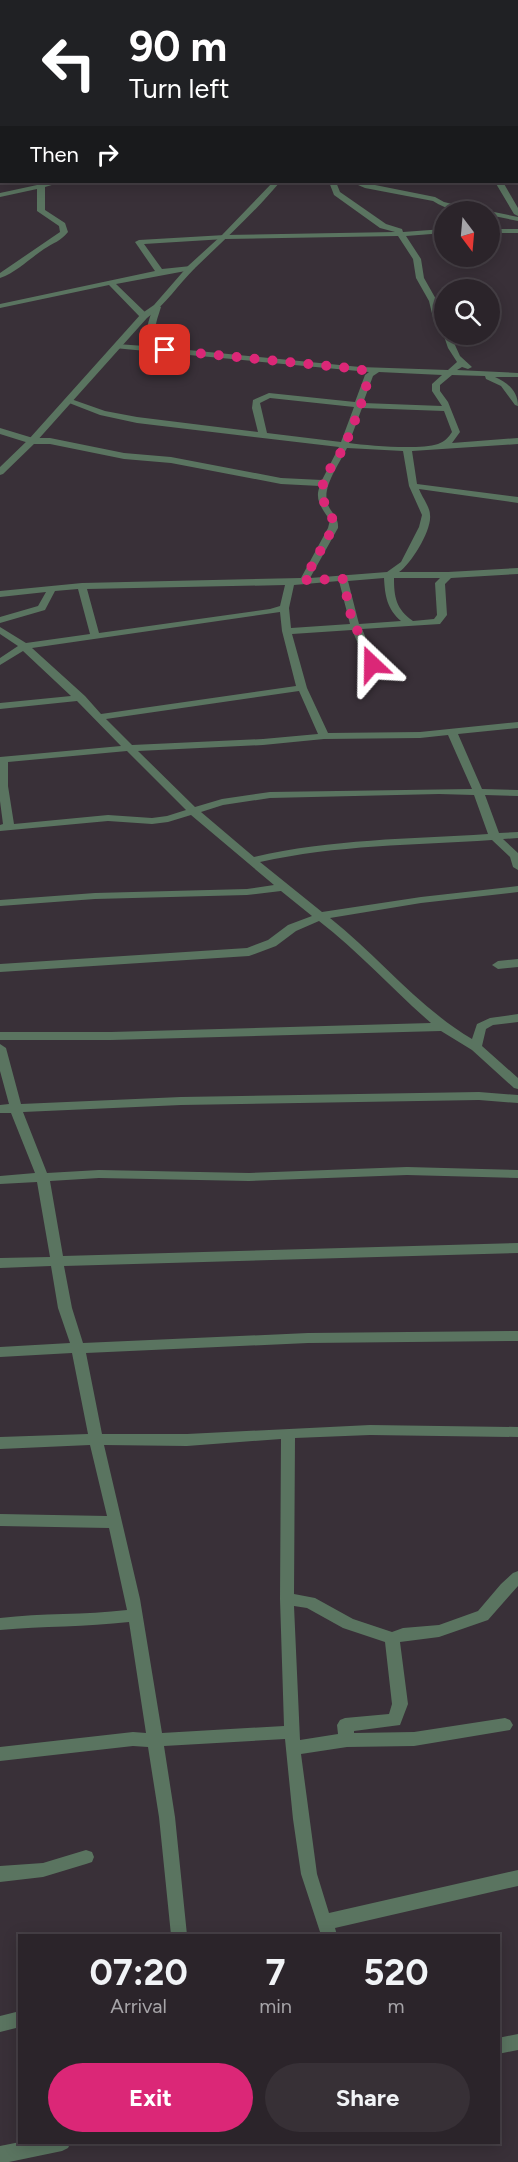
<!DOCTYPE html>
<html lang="en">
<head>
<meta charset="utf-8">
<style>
  :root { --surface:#2b242a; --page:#373036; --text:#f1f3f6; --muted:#a6a4a8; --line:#474147; --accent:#db2777 }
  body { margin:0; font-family:Figtree,sans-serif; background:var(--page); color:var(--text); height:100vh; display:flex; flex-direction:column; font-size:22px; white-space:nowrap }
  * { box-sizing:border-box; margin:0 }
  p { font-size:20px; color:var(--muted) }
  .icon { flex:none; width:33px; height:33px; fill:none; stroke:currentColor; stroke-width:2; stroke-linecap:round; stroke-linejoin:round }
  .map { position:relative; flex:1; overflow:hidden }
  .panel { position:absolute; left:18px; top:1934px; width:482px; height:210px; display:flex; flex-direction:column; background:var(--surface); border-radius:0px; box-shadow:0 3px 15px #0003,0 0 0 2px var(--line) }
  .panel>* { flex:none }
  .guide { position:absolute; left:0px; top:0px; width:519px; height:183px; box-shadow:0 3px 15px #0003,0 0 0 2px var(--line); background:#202124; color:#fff; overflow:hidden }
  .needle { width:39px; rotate:164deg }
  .tools { position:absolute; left:434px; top:201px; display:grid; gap:12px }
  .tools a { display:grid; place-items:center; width:66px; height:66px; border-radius:50%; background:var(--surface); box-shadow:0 3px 15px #0003,0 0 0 2px var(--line); font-size:30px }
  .pin { position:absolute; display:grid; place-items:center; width:51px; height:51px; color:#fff; margin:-26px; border-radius:12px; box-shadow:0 3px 9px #0006 }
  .me { position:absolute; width:66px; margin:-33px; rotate:337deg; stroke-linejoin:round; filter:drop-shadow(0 0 4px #0008) }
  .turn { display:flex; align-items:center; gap:21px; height:126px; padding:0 30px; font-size:27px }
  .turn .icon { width:78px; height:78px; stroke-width:2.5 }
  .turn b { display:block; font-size:42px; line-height:51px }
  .then { display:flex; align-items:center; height:57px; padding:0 30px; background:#0003; gap:12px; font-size:22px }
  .eta { display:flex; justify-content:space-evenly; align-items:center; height:102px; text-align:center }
  .eta b { font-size:36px; font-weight:700; line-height:42px }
  .button { display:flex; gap:12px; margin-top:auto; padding:12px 30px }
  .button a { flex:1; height:69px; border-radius:36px; background:var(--accent); color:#fff; font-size:24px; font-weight:700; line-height:69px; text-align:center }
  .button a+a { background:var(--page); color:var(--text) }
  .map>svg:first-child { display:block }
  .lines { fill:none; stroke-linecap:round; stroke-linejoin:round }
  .minor { fill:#5a7460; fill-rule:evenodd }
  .tertiary { fill:#5a7460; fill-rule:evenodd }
  .route { stroke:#db2777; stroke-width:10; stroke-dasharray:0 18 }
</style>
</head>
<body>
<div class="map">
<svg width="518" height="2162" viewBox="0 0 518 2162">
  <rect width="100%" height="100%" fill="#393038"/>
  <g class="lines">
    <path class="minor" d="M41 0H47V2H41Z
      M155 0H162L153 2Z
      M226 0H233L224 2Z
      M274 0 285 2H275Z
      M0 12H2V16H0Z
      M0 28H2V32H0Z
      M0 53H2V57H0Z
      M0 83H2V87H0Z
      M0 104H2V109H0Z
      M0 158H2V162H0Z
      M51 182H62L45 187V210L65 223 68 232C61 241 53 243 44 249 29 259 17 272 0 278V273L60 232 59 226 37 211V189L0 197V193Z
      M329 182H336L340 192 386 224 402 229 403 232 444 229V233L406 236 421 259 424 278 437 301 444 325V334H450L460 356 472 367 468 369 462 367 457 370 518 373V377H495C507 382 518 391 518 406L515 405 501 386 486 379 485 376 452 375 440 385V391L448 402 460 432 452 443 518 438V444L412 451 417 484 518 497V503L419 489C422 497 430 507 430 515 432 530 411 564 399 572H448L518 568V574L451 578 445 584 447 615 440 624 362 629 377 664 375 666 372 667 367 664 352 630 292 634 307 688 328 733 420 732 518 722V728L458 734 482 789 518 790V796L485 795 499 833 518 832V838L503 839 518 853V870L513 867 510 857 492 840C415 845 336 845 260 862L322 912 421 897 518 886V892L421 903 330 918C379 957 418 1007 472 1039L477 1024 490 1018 518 1014V1022L493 1025 486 1029 482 1046 518 1078V1089L514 1088 472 1050 441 1031 111 1040H0V1032H111L431 1023C393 990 359 952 319 921L296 931 276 946 249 956 0 972V964L247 948 268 940 288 925 312 916 281 891 247 895 95 899 0 906V900L95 893 247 889 274 885 191 815 168 822 152 824 108 821 0 831V825L3 824 0 801V757L121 746 77 701 0 709V703L71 696 23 651 0 665V658L18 646 0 634V627L26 643 90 634 78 589 55 591 45 610 0 623V617L38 606 46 592 0 597V591L82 583 301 578 328 528 330 520C322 509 314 499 320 486L281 484 171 463 124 459 50 444H32L0 434V428L33 438H50L124 453 171 457 281 478 322 480 339 447 137 423 100 415 64 401 68 398 105 411 137 417 258 432 252 408 253 400 269 393 355 402 365 375 369 372 114 348 113 346 117 344 158 347C143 330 147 328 153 307L157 305 161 307C154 329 152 331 168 348L360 367 448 370 457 362 448 348 443 333 434 322 429 301 416 278 413 259 398 236 225 239 144 244 162 269 191 266 195 268 191 270 116 284 147 314V318H141L109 285 0 308V304L155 271 135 242 139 240 225 235 395 232 380 228 334 195ZM379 372 442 375 432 384V391L442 406 363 403 373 376ZM270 398 354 407 341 442 267 433 260 403ZM362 408 444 411 452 432C449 437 444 442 438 444 419 450 370 446 349 443ZM347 448 403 451 409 486 422 515 419 527 401 562 387 572 310 578 338 528C339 516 330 513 327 502 323 485 340 463 347 448ZM384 578C385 596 387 609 401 621L359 624 348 581ZM394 578H440L435 583 437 615 434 619 413 621C396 609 394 597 394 578ZM339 581 350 624 291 628 289 608 294 585ZM285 585 280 606 270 609 99 633 87 589ZM280 612 282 631 296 686 101 714 85 696 32 648ZM299 691 318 734 263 739 132 745 106 719ZM448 735 472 789 270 792 222 799 195 807 138 751 263 745 324 739 420 738ZM127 751 186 810 167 816 152 818 108 815 14 824 8 786V762ZM439 794 474 795 488 834C410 839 331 839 254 857L201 812 223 805 270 798Z
      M351 182H360L435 197 444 202 484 212C467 212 447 211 433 201L365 188Z
      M495 182H503L518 208V216L514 214Z
      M489 211 518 217V221L489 215V212H486Z
      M489 229H518V233H489Z
      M518 959V967L498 969 492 965 498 961Z
      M0 1044 6 1048 21 1104 181 1097 479 1092 518 1095V1103L479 1100 181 1105 23 1112 47 1173 99 1170 249 1173 407 1167 518 1170V1178L407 1175 249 1181 99 1178 50 1181 63 1256 518 1243V1253L64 1266 72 1308 83 1343 308 1333 518 1331V1341L308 1343 86 1353 102 1434H187L370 1425 518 1427V1437L370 1435 295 1438 294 1594 315 1598 353 1619 392 1632 403 1628 439 1625 478 1611 501 1584 513 1573 518 1571V1586L488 1620 439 1637 400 1642 408 1704 400 1725 354 1731V1733L414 1732 505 1718 510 1720 513 1725 510 1730 414 1746 347 1747 301 1754 317 1874 329 1913 518 1870V1886L335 1928 337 1935H321L301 1874 293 1819 285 1739 164 1746 175 1817 187 1935H171L159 1817 148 1747 133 1746 0 1761V1747L133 1732 146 1733 129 1622C86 1627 43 1626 0 1630V1618C42 1613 85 1615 127 1610L109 1528 0 1526V1514L107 1516 90 1445 0 1449V1437L88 1434 72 1353 0 1357V1347L70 1343 58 1308 51 1266 0 1268V1258L50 1257 37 1182 0 1184V1176L35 1173 11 1113H0V1105L9 1104 0 1071ZM281 1439 280 1599 284 1726 162 1733 140 1599 104 1445 187 1446ZM294 1606 307 1608 343 1628 385 1642 392 1704 389 1714 345 1718 340 1720 337 1725 338 1734 300 1740Z
      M86 1850 92 1852 94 1857 92 1862 86 1864 43 1877 0 1882V1866L43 1863Z
      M20 2011V2027L0 2032V2016Z
      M518 2034V2050L498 2054V2038Z
      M20 2142H71L68 2148 62 2151 9 2162H0V2146Z"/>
    <path class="tertiary" d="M447 0 446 2H439L440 0Z
      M273 182H280C254 213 224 240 195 268 178 285 166 304 147 318L35 443 3 474 0 475V467L29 439 141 314 154 305 188 266 222 235Z"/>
  </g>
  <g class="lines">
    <path class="route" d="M165 350 360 369C364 371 367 374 367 380 367 393 350 433 344 447 337 460 324 474 322 489 320 505 335 512 333 528L304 580 343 579 351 616 372 664"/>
  </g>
</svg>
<div class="tools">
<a><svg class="needle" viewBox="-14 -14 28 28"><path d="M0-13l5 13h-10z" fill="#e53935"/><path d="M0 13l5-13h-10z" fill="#a6a4a8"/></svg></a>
<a><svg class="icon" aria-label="search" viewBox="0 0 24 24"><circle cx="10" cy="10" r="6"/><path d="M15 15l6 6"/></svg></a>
</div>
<div class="pin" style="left:165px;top:350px;background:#d93025"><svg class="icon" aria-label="arrive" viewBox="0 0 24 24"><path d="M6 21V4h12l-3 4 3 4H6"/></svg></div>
<svg class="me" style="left:372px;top:664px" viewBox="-20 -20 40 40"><path d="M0-17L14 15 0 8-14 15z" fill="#db2777" stroke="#fff" stroke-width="4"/></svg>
<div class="guide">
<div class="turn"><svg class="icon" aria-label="left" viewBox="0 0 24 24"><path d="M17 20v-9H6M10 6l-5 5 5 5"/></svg><div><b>90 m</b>Turn left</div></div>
<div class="then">Then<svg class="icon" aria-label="right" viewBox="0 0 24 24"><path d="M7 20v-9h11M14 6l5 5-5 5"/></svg></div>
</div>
<section class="panel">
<div class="eta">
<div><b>07:20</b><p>Arrival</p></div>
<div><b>7</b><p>min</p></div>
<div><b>520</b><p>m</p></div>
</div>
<div class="button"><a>Exit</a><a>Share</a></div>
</section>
</div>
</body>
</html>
